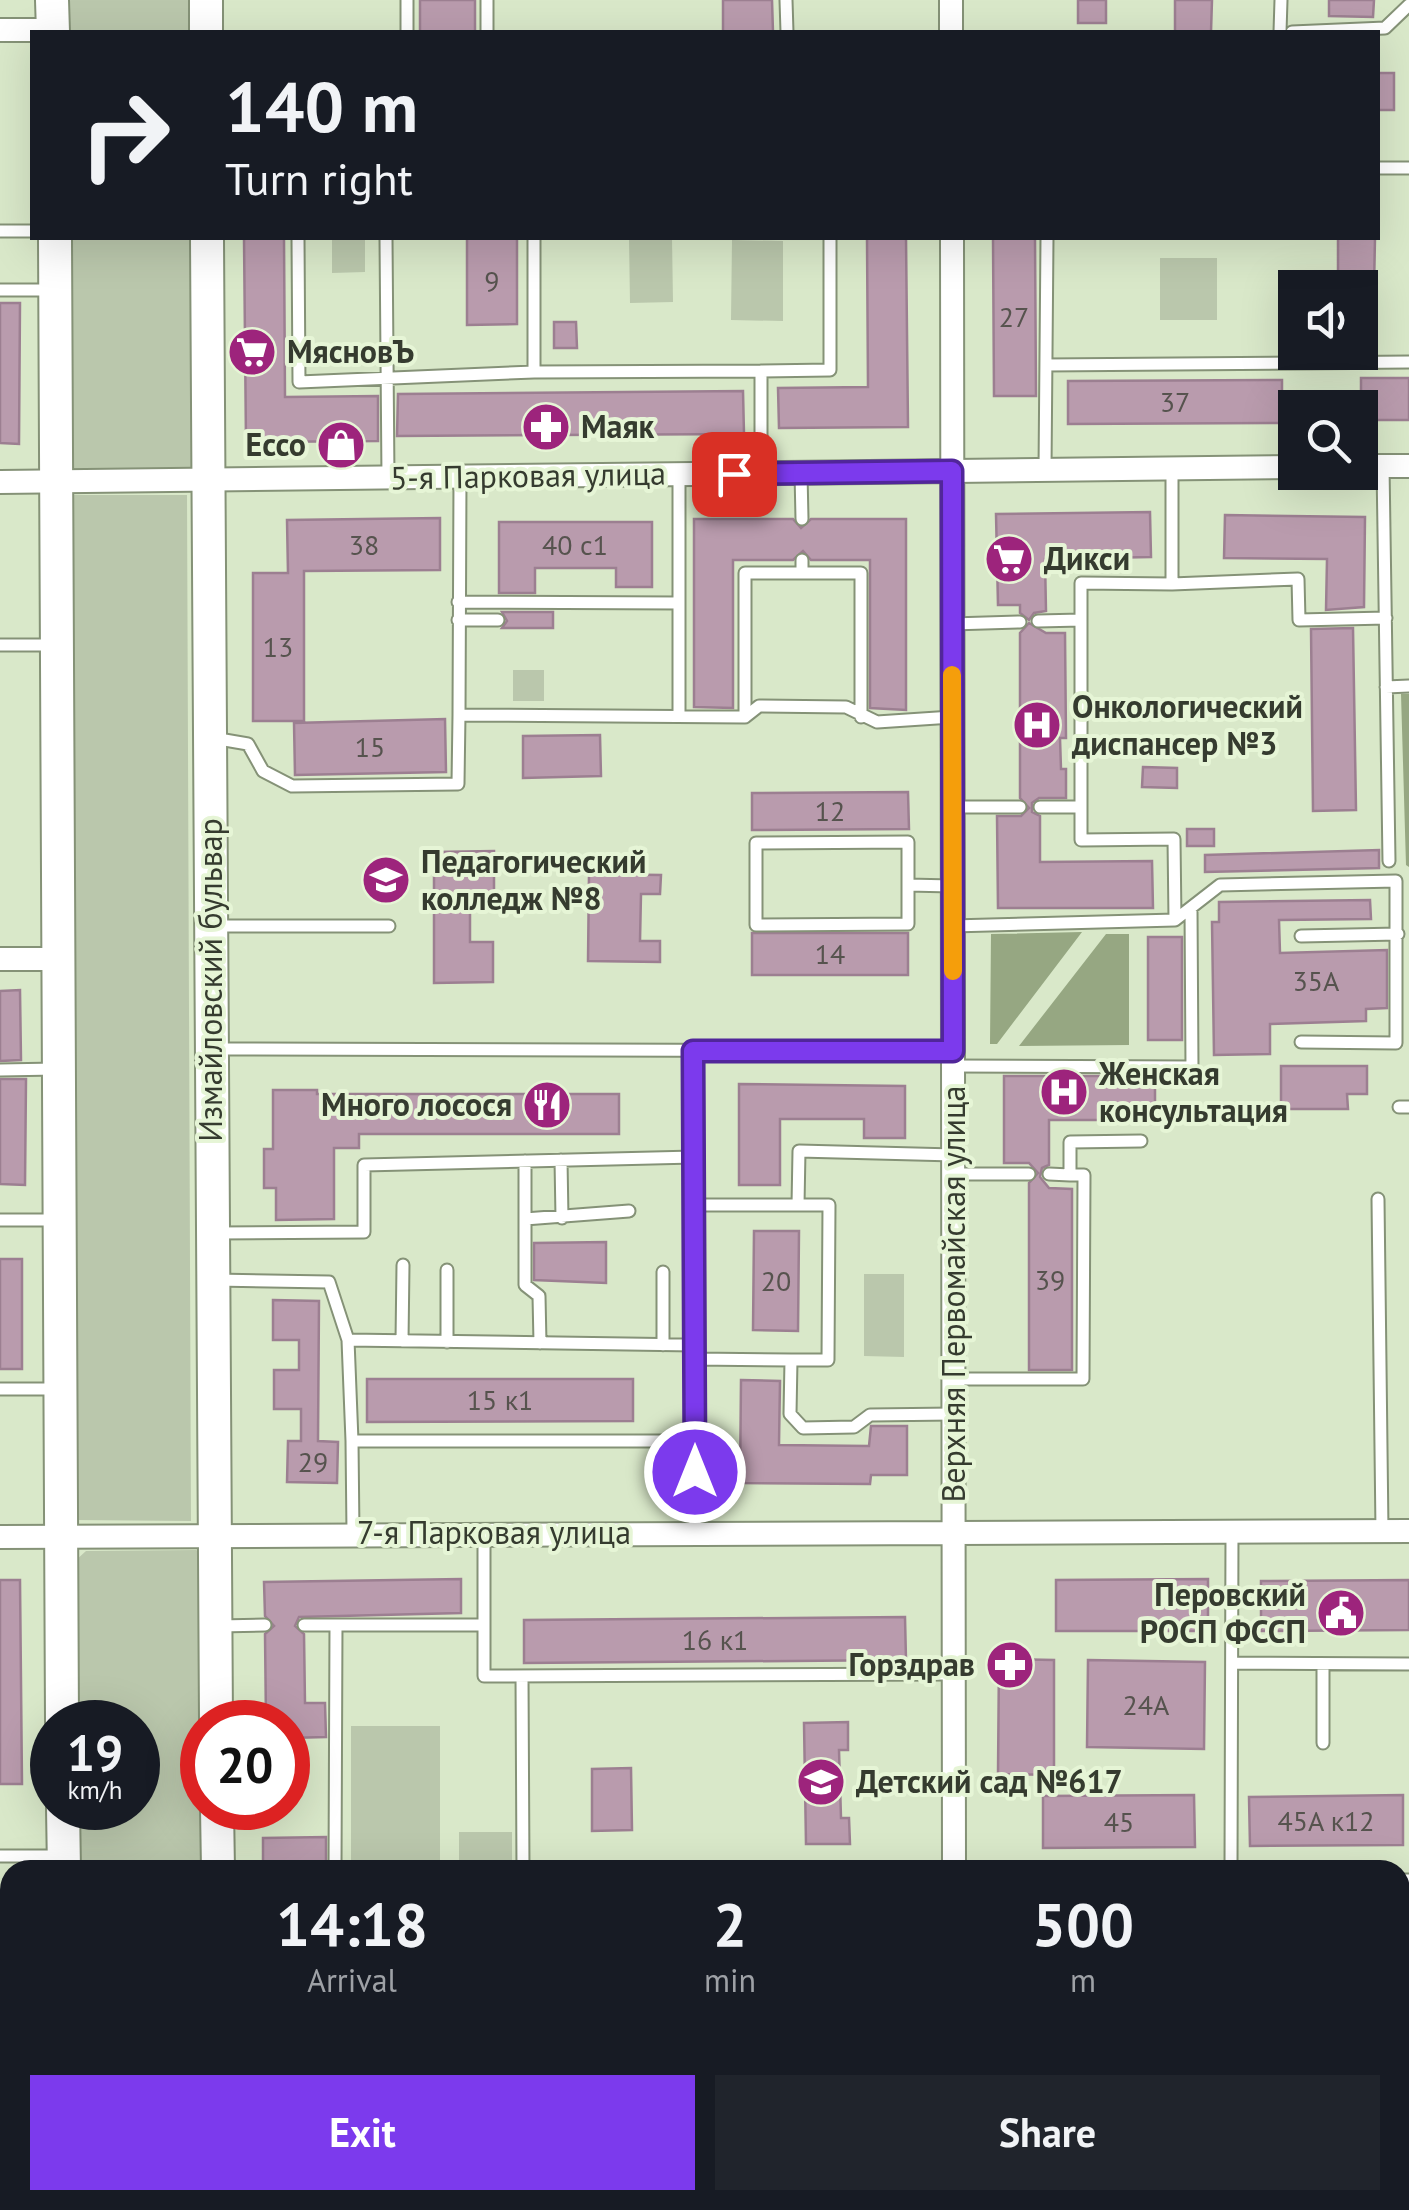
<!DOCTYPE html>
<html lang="en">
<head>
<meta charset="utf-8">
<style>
  :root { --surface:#171b24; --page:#20242c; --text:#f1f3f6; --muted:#9ea1a6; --accent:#7c3aed }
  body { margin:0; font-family:"PT Sans",sans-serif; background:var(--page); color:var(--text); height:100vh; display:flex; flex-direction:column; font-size:38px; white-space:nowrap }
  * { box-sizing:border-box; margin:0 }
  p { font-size:32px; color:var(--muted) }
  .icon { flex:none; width:55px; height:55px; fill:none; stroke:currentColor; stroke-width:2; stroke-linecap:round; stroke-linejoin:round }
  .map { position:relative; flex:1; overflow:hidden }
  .sheet { position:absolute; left:0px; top:1860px; width:1410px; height:350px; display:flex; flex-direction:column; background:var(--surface); border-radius:30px 30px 0 0; box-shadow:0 10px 40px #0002 }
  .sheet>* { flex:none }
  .top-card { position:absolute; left:30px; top:30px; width:1350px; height:210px; border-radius:0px; box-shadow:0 10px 40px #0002; background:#171b24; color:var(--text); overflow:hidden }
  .controls { position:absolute; left:1278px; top:270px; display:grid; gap:20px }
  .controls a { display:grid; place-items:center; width:100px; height:100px; border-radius:0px; background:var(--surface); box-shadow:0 10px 40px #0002; font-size:50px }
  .speed { position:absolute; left:30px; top:1700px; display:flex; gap:20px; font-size:50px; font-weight:700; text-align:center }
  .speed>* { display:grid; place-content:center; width:130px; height:130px; border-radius:50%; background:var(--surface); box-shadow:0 10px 40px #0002; line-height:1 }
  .speed small { font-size:25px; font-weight:400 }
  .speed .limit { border:15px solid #d22; background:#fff; color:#111 }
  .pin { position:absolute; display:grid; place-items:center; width:85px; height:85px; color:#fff; margin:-42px; border-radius:20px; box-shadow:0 5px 15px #0006 }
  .me { position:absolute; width:110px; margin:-55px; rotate:0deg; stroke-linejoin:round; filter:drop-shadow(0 0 8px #0008) }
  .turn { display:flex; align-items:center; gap:35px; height:210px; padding:0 30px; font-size:45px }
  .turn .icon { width:130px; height:130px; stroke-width:2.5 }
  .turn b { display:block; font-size:70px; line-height:85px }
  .eta { display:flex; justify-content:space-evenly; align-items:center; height:170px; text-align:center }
  .eta b { font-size:60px; font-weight:700; line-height:70px }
  .action { display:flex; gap:20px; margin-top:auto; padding:20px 30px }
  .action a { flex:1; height:115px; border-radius:0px; background:var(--accent); color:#fff; font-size:40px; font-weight:700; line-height:115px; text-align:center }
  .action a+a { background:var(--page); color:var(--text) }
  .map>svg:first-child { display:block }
  .green { fill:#bac7ac }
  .forest { fill:#96a782 }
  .building { fill:#b99bad; stroke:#9c7f91; stroke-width:2.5 }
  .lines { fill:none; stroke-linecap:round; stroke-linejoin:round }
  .lane-casing { stroke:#859277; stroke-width:15 }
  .street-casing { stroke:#859277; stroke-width:26 }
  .secondary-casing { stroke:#859277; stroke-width:36 }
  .lane { stroke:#fff; stroke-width:11 }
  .street { stroke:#fff; stroke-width:22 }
  .secondary { stroke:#fff; stroke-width:32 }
  .route-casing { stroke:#51269a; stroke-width:25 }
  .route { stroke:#7c3aed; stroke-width:18 }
  .slow { stroke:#f59e0b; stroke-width:18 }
  .labels { text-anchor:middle; stroke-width:8; stroke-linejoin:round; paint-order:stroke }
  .number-label { font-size:28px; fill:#56534e }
  .poi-label { font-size:32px; font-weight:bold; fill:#353b2f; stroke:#e6f5d6; text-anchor:start }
  .street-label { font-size:32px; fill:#353b2f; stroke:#e6f5d6 }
</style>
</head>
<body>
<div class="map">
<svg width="1409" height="2210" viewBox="0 0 1409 2210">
  <rect width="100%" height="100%" fill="#d9e8c9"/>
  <path class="green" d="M65 0H195V32H65Z
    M66 238H195V465L186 472 77 471 67 464Z
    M332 238H365V272L332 273Z
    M629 238H672L673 302 630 303Z
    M732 240 783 241V321L731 320Z
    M1160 258H1217V320H1160Z
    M63 495H187L191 1521 74 1520Z
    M513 670H544V701H513Z
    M864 1274H904V1357L864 1356Z
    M196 1550 205 1555 202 1808 210 1870H77V1808H138V1722H76L75 1561 86 1551Z
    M351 1726H440V1870H351Z
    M459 1832H512V1870H459Z
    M79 2200H212V2210H80Z"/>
  <path class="forest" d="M1401 694H1409V867L1406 865Z
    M1082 932 997 1044H990L991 934Z
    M1106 934H1129V1045L1019 1046Z"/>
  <path class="building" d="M420 0H475V32H420Z
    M723 0H772L773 32H723Z
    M1078 0H1106V23H1078Z
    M1175 0H1212L1211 32H1175Z
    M1329 0H1374L1373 17 1329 16Z
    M1378 73H1394V110H1378Z
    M244 238H284L285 397 378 396V441L246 442Z
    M467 238H517V324L467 325Z
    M867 238H906L908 427 779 428 778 388 868 387Z
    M993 238H1035L1036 396H994Z
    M1338 238H1375L1374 288H1338Z
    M0 303H20L19 444 0 443Z
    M554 322H576L577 348H554Z
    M1361 378H1409V420H1361Z
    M1282 380V423L1068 424V381Z
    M743 391 744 434 397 436 398 394Z
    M1150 512 1151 557 1045 559 1046 611 1034 613 1029 620 1020 613V605H998L996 514Z
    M1225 515 1365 517 1364 607 1326 610 1327 559 1224 558Z
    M440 518V570L304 571V721H253V573H288L287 520Z
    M694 519H793L801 528 811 519H906V710L870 708V560H811L803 551 793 560H733V708L694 707Z
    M499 522H652V587H616V568H535V593H499Z
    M502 612H553V628H502L507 621Z
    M1029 623 1046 633H1065L1066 738H1060L1061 769H1066V798H1039L1032 803V812L1040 816V862L1152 861 1153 908H998L997 816H1021L1029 808 1020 798V633Z
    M1353 628 1356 810 1313 811 1311 629Z
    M445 719 446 772 295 775 294 723Z
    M600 735 601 776 523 778V736Z
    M1143 767 1177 768V788L1142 787Z
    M908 792 909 829 752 830V793Z
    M1187 829H1214V846H1187Z
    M1379 850V868L1205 872V855Z
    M494 851V896H470V942H493V982L434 983V852Z
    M589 874 661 875 660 894H641L640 941H660V962L588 961Z
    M1370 900 1371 919 1279 920 1280 953 1387 950V1008L1366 1009V1021L1270 1024V1054L1214 1055 1212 922H1219V902Z
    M752 933H908V975H752Z
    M1148 937H1182V1040H1148Z
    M20 990 21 1060 0 1061V991Z
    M1281 1066H1367V1094H1347L1348 1109H1281Z
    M1004 1076H1155V1120H1049V1165L1042 1168 1040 1177 1049 1188 1072 1189V1370H1029V1183L1038 1173 1029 1163H1004Z
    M0 1079H26L25 1185 0 1184Z
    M739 1084 905 1086V1138H864V1119H780V1185H739Z
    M273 1090H317V1094H619V1134H359V1148H334V1219L276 1220V1188H264V1149H273Z
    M754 1231H799L798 1331 753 1330Z
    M606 1242V1283L534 1280V1243Z
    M0 1259H22V1369H0Z
    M273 1300 319 1301 318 1441 338 1442 337 1483 287 1482 288 1441H301V1409H274V1370H299V1340H273Z
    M367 1379H633V1421L367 1422Z
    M741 1380 780 1381 779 1445 869 1446 871 1426H907V1475H871L870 1484 740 1483Z
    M461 1579V1613L299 1617 295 1626 304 1634 305 1703H325L326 1737 288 1738V1722H266L265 1634 274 1626 265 1616 264 1582Z
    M1208 1579V1631H1056V1580Z
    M0 1580H20L22 1784H0Z
    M1409 1580V1630L1261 1631V1581Z
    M905 1617 906 1660 524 1663V1620Z
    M999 1659 1054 1660V1775L998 1774Z
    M1088 1660 1205 1662 1204 1749 1087 1747Z
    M848 1722V1750H839L841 1818H849L850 1844H806L804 1723Z
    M631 1768 632 1830 592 1831V1769Z
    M1194 1795 1195 1847 1043 1848V1796Z
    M1403 1795V1845L1250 1846 1249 1797Z
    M326 1837V1868L263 1870V1838Z"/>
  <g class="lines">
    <g class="lane-casing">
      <path id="lane" d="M407 0V32
        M786 0 787 32
        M487 32V0
        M1280 32 1281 0
        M1292 32 1385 28 1409 5
        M1378 168H1409
        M0 231H32
        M298 238 299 382 534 372V238
        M386 238 388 478
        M0 290H51
        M1360 329V328
        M1046 365 1409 362
        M534 372 761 371
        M1383 466 1389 861
        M1172 469V584L1298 579 1299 620 1386 618
        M1045 470 1047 238
        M761 473V371L830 370V238
        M801 473 802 519
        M460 478 459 715 745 717 759 706 846 707 877 722 952 717
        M802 573H861V717
        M458 602 679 603
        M458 620H498
        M1038 621 1081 620
        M952 624 1020 622
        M0 645H56
        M1386 687 1409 686
        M679 713V474
        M745 717V573H802V560
        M213 738 248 744 263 771 292 786 458 784 459 715
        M952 807H1020
        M1040 807H1081
        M908 885V842L756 843V925L908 924V885L952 886
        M1175 920 1220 885 1396 881V1043L1301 1042
        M215 926H389
        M952 926 1175 920 1174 839 1081 840V583L1172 584
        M1301 936 1398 934
        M213 1049 953 1051
        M693 1051 695 1532
        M953 1066 1192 1067 1191 908
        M0 1070 56 1069
        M1399 1107H1409
        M954 1155 799 1151 798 1205H829L828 1360H791L790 1414 803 1428 854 1427 870 1415 954 1414
        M561 1160 562 1218
        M525 1161V1285L539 1296 540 1343
        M954 1174H1029
        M1049 1174 1070 1175V1142L1141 1141
        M1378 1199 1382 1531
        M694 1205H798
        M525 1219 629 1211
        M0 1220H56
        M217 1233 364 1232V1165L694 1157
        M215 1280 329 1282 348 1340
        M402 1341 403 1265
        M447 1342V1270
        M663 1345V1272
        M694 1359 791 1360
        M955 1379H1083L1084 1175H1070
        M0 1389H57
        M352 1441 348 1340 694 1345
        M353 1533 352 1441H695
        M484 1535V1676L954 1674
        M304 1625H336
        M219 1626 265 1625
        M1232 1663 1409 1664
        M522 1676 523 1870
        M1323 1743V1664
        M0 1856H60
        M335 1870 336 1625H484
        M1231 1870 1232 1531
        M1400 1880H1409
        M1400 2132H1409
        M588 2200V2210
        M659 2200V2210
        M1230 2210V2200"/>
    </g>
    <g class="street-casing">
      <path id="street" d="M951 0V32
        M0 30H53
        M952 238 954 1870
        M1360 466H1409
        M0 482 1295 467
        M0 959H58
        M0 1537 1409 1531
        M0 2132H10
        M957 2200V2210"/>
    </g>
    <g class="secondary-casing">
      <path id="secondary" d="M52 0 53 32
        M206 32V0
        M55 238 62 1722
        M207 238 216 1722
        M63 1808 64 1870
        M217 1808 218 1870
        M67 2200V2210
        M220 2200V2210"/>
    </g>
    <use href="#lane" class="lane"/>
    <use href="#street" class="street"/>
    <use href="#secondary" class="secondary"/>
  </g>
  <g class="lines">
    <g class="route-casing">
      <path id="route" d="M695 1472 693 1051H953L952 471 734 474"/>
    </g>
    <use href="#route" class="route"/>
    <path class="slow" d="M952 675 953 971"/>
  </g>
  <defs>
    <g id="supermarket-disc" transform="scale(2.5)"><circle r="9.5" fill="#9d247c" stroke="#e6f5d6"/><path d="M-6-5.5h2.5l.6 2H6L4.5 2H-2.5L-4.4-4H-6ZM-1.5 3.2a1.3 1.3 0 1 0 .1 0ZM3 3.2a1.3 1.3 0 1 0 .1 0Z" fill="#fff"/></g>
    <g id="pharmacy-disc" transform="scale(2.5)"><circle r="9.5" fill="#9d247c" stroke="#e6f5d6"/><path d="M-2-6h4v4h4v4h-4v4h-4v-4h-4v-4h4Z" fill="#fff"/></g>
    <g id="shop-disc" transform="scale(2.5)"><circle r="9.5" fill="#9d247c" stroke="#e6f5d6"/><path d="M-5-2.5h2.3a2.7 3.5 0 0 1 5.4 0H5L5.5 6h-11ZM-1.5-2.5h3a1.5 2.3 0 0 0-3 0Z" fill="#fff"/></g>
    <g id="hospital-disc" transform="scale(2.5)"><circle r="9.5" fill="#9d247c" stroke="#e6f5d6"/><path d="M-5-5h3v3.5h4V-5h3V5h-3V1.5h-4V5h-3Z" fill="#fff"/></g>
    <g id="university-disc" transform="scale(2.5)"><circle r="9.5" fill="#9d247c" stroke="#e6f5d6"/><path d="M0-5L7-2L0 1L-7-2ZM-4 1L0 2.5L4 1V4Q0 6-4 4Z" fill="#fff"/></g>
    <g id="restaurant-disc" transform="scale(2.5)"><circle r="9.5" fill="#9d247c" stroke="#e6f5d6"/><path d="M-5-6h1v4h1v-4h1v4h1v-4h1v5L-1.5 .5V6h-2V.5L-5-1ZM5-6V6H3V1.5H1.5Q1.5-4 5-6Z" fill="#fff"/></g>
    <g id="civic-disc" transform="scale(2.5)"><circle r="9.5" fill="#9d247c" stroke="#e6f5d6"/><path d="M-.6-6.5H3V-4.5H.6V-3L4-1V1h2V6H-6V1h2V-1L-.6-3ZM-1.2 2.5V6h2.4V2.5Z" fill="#fff"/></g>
    <g id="school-disc" transform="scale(2.5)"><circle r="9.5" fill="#9d247c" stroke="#e6f5d6"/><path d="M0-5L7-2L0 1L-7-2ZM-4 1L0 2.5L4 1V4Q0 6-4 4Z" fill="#fff"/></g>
  </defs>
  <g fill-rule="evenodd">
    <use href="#supermarket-disc" x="252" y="352"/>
    <use href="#pharmacy-disc" x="546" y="427"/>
    <use href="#shop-disc" x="341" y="445"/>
    <use href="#supermarket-disc" x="1009" y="559"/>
    <use href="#hospital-disc" x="1037" y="725"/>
    <use href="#university-disc" x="386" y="880"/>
    <use href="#hospital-disc" x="1064" y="1092"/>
    <use href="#restaurant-disc" x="547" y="1105"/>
    <use href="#civic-disc" x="1341" y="1613"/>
    <use href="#pharmacy-disc" x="1010" y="1665"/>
    <use href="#school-disc" x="821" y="1782"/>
  </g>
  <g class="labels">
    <g class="number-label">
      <text x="492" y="291">9</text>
      <text x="1014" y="327">27</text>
      <text x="1175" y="412">37</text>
      <text x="364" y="555">38</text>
      <text x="575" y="555">40 с1</text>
      <text x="278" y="657">13</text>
      <text x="370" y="757">15</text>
      <text x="830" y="821">12</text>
      <text x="830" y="964">14</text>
      <text x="1316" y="991">35А</text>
      <text x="1050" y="1290">39</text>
      <text x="776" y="1291">20</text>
      <text x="500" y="1410">15 к1</text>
      <text x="313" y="1472">29</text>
      <text x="715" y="1650">16 к1</text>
      <text x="1146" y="1715">24А</text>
      <text x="1326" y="1831">45А к12</text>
      <text x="1119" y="1832">45</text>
    </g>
    <g class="poi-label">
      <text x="287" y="363">МясновЪ</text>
      <text x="581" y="438">Маяк</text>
      <text x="306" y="456" text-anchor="end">Ecco</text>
      <text x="1044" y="570">Дикси</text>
      <text x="1072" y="718">Онкологический<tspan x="1072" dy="37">диспансер №3</tspan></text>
      <text x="421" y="873">Педагогический<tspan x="421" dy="37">колледж №8</tspan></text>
      <text x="1099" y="1085">Женская<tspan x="1099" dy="37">консультация</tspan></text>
      <text x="512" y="1116" text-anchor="end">Много лосося</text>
      <text x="1306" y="1606" text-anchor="end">Перовский<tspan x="1306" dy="37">РОСП ФССП</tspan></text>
      <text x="975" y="1676" text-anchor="end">Горздрав</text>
      <text x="856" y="1793">Детский сад №617</text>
    </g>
    <g class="street-label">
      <text transform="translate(528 476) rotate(-1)" y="11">5-я Парковая улица</text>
      <text transform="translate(211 980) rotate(-90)" y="11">Измайловский бульвар</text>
      <text transform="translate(954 1294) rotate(-90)" y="11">Верхняя Первомайская улица</text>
      <text x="494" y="1544">7-я Парковая улица</text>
    </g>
  </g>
</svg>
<div class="controls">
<a><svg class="icon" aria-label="sound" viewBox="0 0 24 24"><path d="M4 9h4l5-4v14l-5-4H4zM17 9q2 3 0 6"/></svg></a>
<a><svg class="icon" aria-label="search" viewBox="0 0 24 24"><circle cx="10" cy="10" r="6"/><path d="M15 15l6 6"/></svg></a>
</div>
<div class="speed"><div>19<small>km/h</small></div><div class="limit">20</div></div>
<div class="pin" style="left:734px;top:474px;background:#d93025"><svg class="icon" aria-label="arrive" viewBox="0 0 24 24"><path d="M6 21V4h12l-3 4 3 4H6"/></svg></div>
<svg class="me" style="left:695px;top:1472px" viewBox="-20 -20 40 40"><circle r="17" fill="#7c3aed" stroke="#fff" stroke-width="3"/><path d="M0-11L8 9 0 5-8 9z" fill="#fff"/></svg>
<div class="top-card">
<div class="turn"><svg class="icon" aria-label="right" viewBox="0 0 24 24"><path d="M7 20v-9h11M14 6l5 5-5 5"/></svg><div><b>140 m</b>Turn right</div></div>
</div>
<section class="sheet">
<div class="eta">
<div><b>14:18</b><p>Arrival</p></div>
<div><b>2</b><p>min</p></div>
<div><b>500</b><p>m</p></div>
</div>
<div class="action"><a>Exit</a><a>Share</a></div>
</section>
</div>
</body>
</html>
